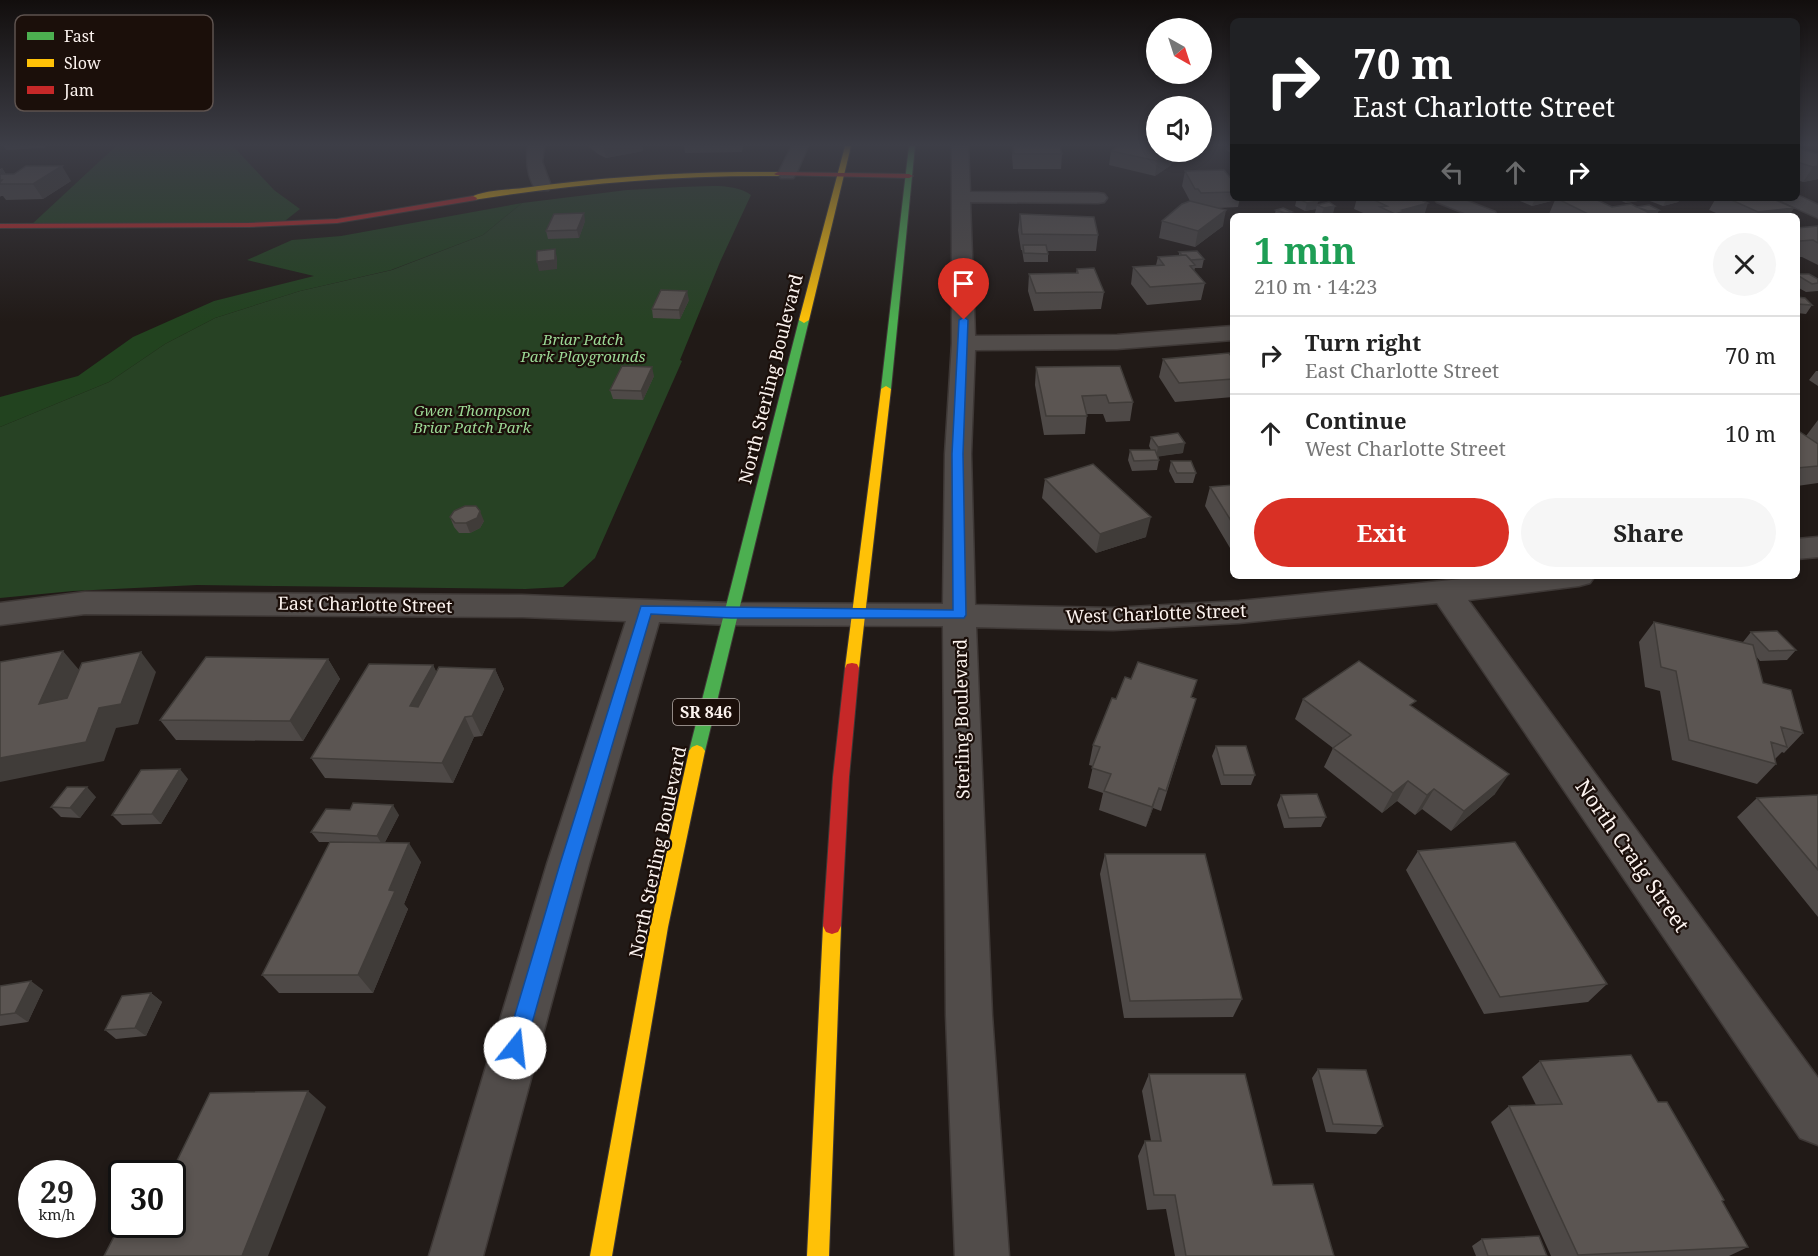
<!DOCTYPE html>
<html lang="en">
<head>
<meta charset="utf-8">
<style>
  :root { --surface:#fff; --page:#f6f6f6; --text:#222; --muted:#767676; --line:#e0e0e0; --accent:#d93025 }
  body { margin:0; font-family:"Noto Serif",serif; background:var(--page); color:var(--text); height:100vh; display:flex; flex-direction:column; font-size:22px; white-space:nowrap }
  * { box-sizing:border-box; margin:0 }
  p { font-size:20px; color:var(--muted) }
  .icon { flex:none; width:33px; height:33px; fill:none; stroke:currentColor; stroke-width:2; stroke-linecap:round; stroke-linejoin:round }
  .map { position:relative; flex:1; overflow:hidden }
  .panel { position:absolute; left:1230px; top:213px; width:570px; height:366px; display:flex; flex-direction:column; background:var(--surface); border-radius:9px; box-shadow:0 3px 9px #0003 }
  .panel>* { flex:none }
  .top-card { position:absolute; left:1230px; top:18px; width:570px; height:183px; border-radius:9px; box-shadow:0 3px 9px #0003; background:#202124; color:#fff; overflow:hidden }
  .needle { width:39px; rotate:141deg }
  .controls { position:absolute; left:1146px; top:18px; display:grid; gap:12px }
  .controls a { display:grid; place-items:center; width:66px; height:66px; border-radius:50%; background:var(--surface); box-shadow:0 3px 9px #0003; font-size:30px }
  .speed { position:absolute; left:18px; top:1160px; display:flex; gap:12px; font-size:30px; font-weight:700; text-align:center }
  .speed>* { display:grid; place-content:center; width:78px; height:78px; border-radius:50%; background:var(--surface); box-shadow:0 3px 9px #0003; line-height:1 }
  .speed small { font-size:15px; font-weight:400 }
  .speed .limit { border:3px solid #111; border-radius:9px; background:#fff; color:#111 }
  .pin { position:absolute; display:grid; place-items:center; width:51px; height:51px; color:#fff; margin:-62px -26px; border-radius:50% 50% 50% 0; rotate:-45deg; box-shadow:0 0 6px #0007 }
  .pin .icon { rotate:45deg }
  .me { position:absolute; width:66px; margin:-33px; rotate:16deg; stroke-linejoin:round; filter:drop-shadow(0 0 4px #0008) }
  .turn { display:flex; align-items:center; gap:21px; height:126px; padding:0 24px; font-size:27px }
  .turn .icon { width:78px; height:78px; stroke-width:2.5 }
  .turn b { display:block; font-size:42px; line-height:51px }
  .lanes { display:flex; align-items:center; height:57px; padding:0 24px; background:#0003; justify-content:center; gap:30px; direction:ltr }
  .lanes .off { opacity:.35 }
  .round { display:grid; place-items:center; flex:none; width:63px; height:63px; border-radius:32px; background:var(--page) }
  .overview { display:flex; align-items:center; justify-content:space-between; height:102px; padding:0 24px }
  h1 { font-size:36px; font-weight:700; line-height:45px; color:#1e9e55 }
  .button { display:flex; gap:12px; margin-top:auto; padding:12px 24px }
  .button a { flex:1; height:69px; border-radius:36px; background:var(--accent); color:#fff; font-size:24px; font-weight:700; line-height:69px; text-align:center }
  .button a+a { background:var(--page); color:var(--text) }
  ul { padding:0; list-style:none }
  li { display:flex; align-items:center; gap:18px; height:78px; padding:0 24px; border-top:2px solid var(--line) }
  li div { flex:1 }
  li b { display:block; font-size:22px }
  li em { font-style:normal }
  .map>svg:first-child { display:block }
  .green { fill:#274224 }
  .forest { fill:#22431f }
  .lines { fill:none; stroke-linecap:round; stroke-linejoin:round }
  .street-casing { stroke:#3e3836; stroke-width:3 }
  .fast-casing { stroke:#3e3836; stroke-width:2 }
  .slow-casing { stroke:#3e3836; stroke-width:2 }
  .jam-casing { stroke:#3e3836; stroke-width:2 }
  .street { fill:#514c4a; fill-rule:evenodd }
  .fast { fill:#4caf50; fill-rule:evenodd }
  .slow { fill:#ffc107; fill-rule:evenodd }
  .jam { fill:#c62828; fill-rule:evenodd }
  .wall { fill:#4e4947 }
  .shaded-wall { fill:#403c39 }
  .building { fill:#5b5552; stroke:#403c39; stroke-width:1.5 }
  .route { fill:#1a73e8; stroke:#114b97; stroke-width:1.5 }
  .labels { text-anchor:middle; stroke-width:4.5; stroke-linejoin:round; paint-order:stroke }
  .far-park-label { font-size:15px; font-style:italic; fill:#9bd895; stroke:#1b0f0a }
  .shield { fill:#1b0f0a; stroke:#b8afaa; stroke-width:1.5 }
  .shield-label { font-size:16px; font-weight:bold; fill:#fcf3ef }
  .street-label { font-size:18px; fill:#fcf3ef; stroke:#1b0f0a }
  .near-street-label { font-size:21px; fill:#fcf3ef; stroke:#1b0f0a }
  .key { fill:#1b0f0a; stroke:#5e534f; stroke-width:1.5 }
  .key-label { font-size:16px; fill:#fcf3ef }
</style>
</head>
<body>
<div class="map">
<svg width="1818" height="1256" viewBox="0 0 1818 1256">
  <rect width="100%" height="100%" fill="#211a17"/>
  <path class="green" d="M681 187C702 187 734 182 751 195L720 262 680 360 682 361 595 558 563 587 525 589 197 585 73 591 0 598V427L109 382 165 344 215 318 300 291 392 270 483 235 522 203 627 190Z"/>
  <path class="forest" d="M116 146H233L274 190 300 209 281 224 30 226Z
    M522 203 483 235 391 270 300 291 215 318 165 344 109 382 0 427V397L78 376 133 337 214 301 314 276 247 260 292 240 341 236Z"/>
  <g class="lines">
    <g class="street-casing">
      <path id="street" d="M528 146H544L542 162 551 186 548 190H536C527 176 526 161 528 146Z
        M792 146H808L796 174 793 178H781L778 174Z
        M952 146H968L970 192 1098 193 1104 194 1107 198 1104 202 1098 203 970 202 975 336 1117 335 1233 326V340L1117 349 975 350 971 454 975 605 1113 608 1239 601 1492 576H1595L1590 583 1579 586 1468 600 1818 1078V1145L1800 1138 1437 603 1239 623 1113 630 976 627 992 1015 1009 1256H955L946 1015 943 626 731 625 659 622 589 864 483 1256H429L547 864 626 621 522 617 85 614 0 625V603L85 592 522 595 731 603 943 604 945 454 952 343Z
        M1797 195 1818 205V218L1783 202 1780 198H1797Z
        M1434 198H1459L1495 212 1497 216H1472L1437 202Z
        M1818 537V557L1797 559V539Z"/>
    </g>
    <g class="fast-casing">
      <path id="fast" d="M909 146H915L891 389 886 392 881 389Z
        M804 317 809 320 705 751 702 755 697 757 692 755 689 751 799 320Z"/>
    </g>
    <g class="slow-casing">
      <path id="slow" d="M845 146H851L809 320 804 323 799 320Z
        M739 172H778L782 174 778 176C675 175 574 184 473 200L469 198C483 190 507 190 523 188 595 178 667 173 739 172Z
        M886 386 891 389 859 668 857 672H847L845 668 881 389Z
        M697 745 702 747 705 751 668 927 612 1256H590L650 927 689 751 692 747Z
        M832 918 838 920 841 926 829 1256H807L823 926 826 920Z"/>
    </g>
    <g class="jam-casing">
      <path id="jam" d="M778 172 909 174 913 176 909 178 776 175 774 174Z
        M473 196 477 198 476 200 337 223 249 227 0 228V224L249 223 337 219Z
        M852 663 857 664 859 668 849 777 841 926 838 932 832 934 826 932 823 926 833 777 845 668 847 664Z"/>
    </g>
    <use href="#street" class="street"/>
    <use href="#fast" class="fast"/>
    <use href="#slow" class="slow"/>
    <use href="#jam" class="jam"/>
  </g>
  <path class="wall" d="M3 146H46L43 148 6 150Z
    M588 146H642L643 151 606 158 598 154Z
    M684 146H743L742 152 685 153Z
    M1013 146H1060L1062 154 1061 169H1013L1012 157Z
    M1227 146H1233V154L1226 150Z
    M1797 148 1818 154V179L1803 182 1797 180Z
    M1111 151 1156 152H1174L1171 165 1155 176 1109 165Z
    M2 168 6 174 71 181 43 199 6 200 3 196H1L0 197V169Z
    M1185 171 1233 181V198H1240L1238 207 1218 208 1223 226 1195 247 1159 238 1162 221 1190 201 1182 186Z
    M1297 198 1318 201 1316 209 1305 211 1295 206Z
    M1357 198H1417L1424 216H1370L1354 209Z
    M1513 198H1593L1612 207H1637L1659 210 1656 216H1552L1549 214 1555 200 1532 206Z
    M1615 198H1640L1638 201 1626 203Z
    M1642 198H1681L1678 202 1663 206Z
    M1716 198H1771L1789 216H1723L1709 210Z
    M1329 202 1333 214 1321 216 1315 213 1317 205Z
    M1276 210 1290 216H1274Z
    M1020 214 1098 235 1096 251H1048V262H1024L1022 250H1021L1018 230Z
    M585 221 579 238 548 239 546 231Z
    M1818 226V265L1802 257H1797V228Z
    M1179 252 1204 259 1202 268H1195L1194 271 1205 283 1201 300 1147 305 1131 284 1133 267 1156 265 1158 257 1179 256Z
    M1077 269 1104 292 1101 309 1034 311 1028 291 1029 274 1076 273Z
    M1797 274 1818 279V291L1806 292 1797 287Z
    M1797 297 1812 305 1806 314 1797 313Z
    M689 300 680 319 653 318 652 309Z
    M1163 359H1233V397L1175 402 1159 377Z
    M1036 367 1133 402 1130 421 1106 422 1103 414H1087L1085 434 1044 435 1035 385Z
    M1816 371H1818V386L1809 380Z
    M654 376 643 400 613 399 610 390Z
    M1818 420V483L1797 486V430L1806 436Z
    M1151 437 1183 453 1158 456 1159 460 1157 470 1132 471 1128 460 1130 450H1151L1149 446Z
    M1171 461 1196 473 1193 483H1175L1169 471Z
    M1045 479 1146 537 1096 553 1042 498Z
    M1233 485V547L1230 548 1205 506 1210 487Z
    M450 517 484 521 480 528 470 533H459L454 527Z
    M1654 622 1743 643V642L1751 632 1796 650 1787 660 1760 661 1755 655 1763 683 1803 733 1784 753 1782 752 1775 759 1776 764 1757 784 1672 760 1660 691 1645 687 1639 642Z
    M328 659 340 679 303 741 176 740 160 720Z
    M433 665 436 672 495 669 504 689 482 736 474 737 453 783 325 778 311 758Z
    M1192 697 1196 699 1161 811 1153 808 1146 827 1099 810 1103 793 1088 788 1093 766 1089 765 1093 745 1116 699Z
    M1303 699 1413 707 1495 794 1451 831 1422 809 1415 815 1397 801 1382 813 1324 767 1333 748 1295 719Z
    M1216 746 1255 775 1251 785H1221L1212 756Z
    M188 779 161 824 122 825 112 815Z
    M1281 795 1326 817 1321 827 1284 828 1277 805Z
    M1818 795V917L1737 817 1757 798Z
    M96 797 80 818 61 817 51 807Z
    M399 815 385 842 421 862 404 904 408 909 373 993H279L262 975 330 842H319L311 832Z
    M1418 851 1607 984 1588 1002 1484 1014 1406 870Z
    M1105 854 1242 999 1233 1017 1124 1018 1100 874Z
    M0 986 43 990 28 1022 0 1026Z
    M151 993 162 1002 146 1036 116 1039 105 1030Z
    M1540 1061 1658 1102 1724 1200 1722 1201 1748 1247 1729 1256H1551L1491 1122 1509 1106 1536 1105 1522 1077Z
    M1318 1069 1383 1126 1376 1134 1326 1132 1312 1078Z
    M1149 1074 1273 1185 1334 1256H1175L1166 1209 1147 1210 1138 1156 1145 1141H1151L1142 1091Z
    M1482 1239 1547 1256H1476L1472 1246Z"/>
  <path class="shaded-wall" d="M603 146H642L643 151 606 158Z
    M1172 152H1174L1171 165 1155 176 1157 161Z
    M62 166 71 181 43 199 33 184Z
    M1818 166V179L1803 182 1813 167Z
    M2 168 11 184 0 179V171Z
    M1535 198H1564H1556L1555 200 1532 206Z
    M1628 198H1640L1638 201 1626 203Z
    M1667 198H1681L1678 202 1663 206Z
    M1318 201 1316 209 1305 211 1307 203Z
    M1428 203 1424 216H1394L1395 214 1402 210Z
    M1335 206 1333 214 1321 216 1324 208Z
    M1794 208 1789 216H1756L1758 212Z
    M1226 210 1223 226 1195 247 1198 231Z
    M1659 210 1656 216H1631L1647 214 1648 211Z
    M1292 212 1290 216H1284L1285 213Z
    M584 213 585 221 579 238 577 230Z
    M555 249 557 258V269L539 271 537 262Z
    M687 291 689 300 680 319 679 310Z
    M652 367 654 376 643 400 641 391Z
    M1185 443 1183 453 1156 457 1158 447Z
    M480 511 484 521 480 528 470 533 466 523Z
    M1151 517 1146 537 1096 553 1100 534Z
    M63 651 80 671 57 724 39 704Z
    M141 652 156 672 138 724 116 728 104 761 0 782V758L99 708Z
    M328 659 340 679 303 741 290 721Z
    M433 665 443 685 421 726 410 706Z
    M495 669 504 689 482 736 472 716Z
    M465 717 474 737 453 783 442 763Z
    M180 769 188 779 161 824 152 814Z
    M1509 774 1495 794 1451 831 1464 811Z
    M1408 781 1397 801 1382 813 1393 793Z
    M87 787 96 797 80 818 70 808Z
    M1159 788 1153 808 1146 827 1152 807Z
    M1434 789 1422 809 1415 815 1427 795Z
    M393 805 399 815 383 846 377 836Z
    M409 843 421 862 404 904 408 909 373 993 358 975 389 890Z
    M31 981 43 990 28 1022 15 1013Z
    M151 993 162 1002 146 1036 135 1028Z
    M308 1091 326 1107 268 1256H242Z"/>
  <path class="building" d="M1013 146H1060L1062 154H1014Z
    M1119 146H1156V152H1172L1157 161 1111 151Z
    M1797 148 1818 154V166L1813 167 1797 162Z
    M26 166H62L33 184H0V182L2 180H0V174H14Z
    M1224 170 1233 181V192L1201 193 1198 189H1195L1185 171Z
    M1297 198H1313L1318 201 1307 203Z
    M1370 198H1417L1428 203 1402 210 1405 211 1395 214 1380 207 1387 206Z
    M1556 198H1593L1612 207 1631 204 1650 213 1632 216H1592Z
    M1727 198H1771L1794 208 1758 212Z
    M1190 201 1226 210 1198 231 1162 221 1182 204Z
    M1329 202 1335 206 1324 208 1317 205Z
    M1649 205 1659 210 1648 211 1637 207Z
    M1283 208 1292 212 1285 213 1276 210Z
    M584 213 577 230 546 231 554 214Z
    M1020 214 1094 217 1098 235 1022 234Z
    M1246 214 1260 216H1245Z
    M1818 226V243L1813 240 1800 241 1797 239V228Z
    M1023 245H1046L1048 254 1024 253Z
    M555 249V260L537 262V251Z
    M1197 251 1204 259 1191 260 1186 255H1182L1179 252Z
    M1186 255 1195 265 1190 266 1205 283 1150 287 1133 267 1164 265 1158 257Z
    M1094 268 1104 292 1036 293 1029 274 1078 273 1077 269Z
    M1797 274H1809L1818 279V283L1812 284 1797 275Z
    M661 290 687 291 679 310 652 309Z
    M1797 297 1805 298 1812 305 1797 304Z
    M1229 353 1233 359V379L1179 383 1163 359Z
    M622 366 652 367 641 391 610 390Z
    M1120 366 1133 402 1109 403 1106 395 1082 396 1087 416H1046L1036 367Z
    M1797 430 1818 444V466L1797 468Z
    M1178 433 1185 443 1158 447 1151 437Z
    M1130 450H1155L1159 460 1134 461Z
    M1171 461H1191L1196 473H1177Z
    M1093 464 1151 517 1100 534 1045 479Z
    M1233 485V524L1210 487Z
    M465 506H476L480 511 477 518 466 523H455L450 517 454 511Z
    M1654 622 1753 645 1763 683 1791 690 1803 733 1781 727 1787 747 1771 742 1776 764 1689 740 1676 671 1661 667Z
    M1777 631 1796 650 1769 651 1751 632Z
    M63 651 39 704 67 698 82 663 141 652 121 704 99 708 86 742 0 758V662Z
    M206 657 328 659 290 721 160 720Z
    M1359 661 1416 701 1410 705 1509 774 1464 811 1434 789 1427 795 1408 781 1393 793 1333 748 1351 735 1303 699Z
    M1138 662 1197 680 1191 697 1196 699 1166 791 1159 788 1152 807 1104 791 1111 774 1092 768 1100 747 1093 745 1112 698 1116 699 1125 677 1131 679Z
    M369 664 433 665 410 706 418 707 439 667 495 669 472 716 465 717 442 763 311 758Z
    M1216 746H1246L1255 775H1224Z
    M180 769 152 814 112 815 141 770Z
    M67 787H87L70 808 51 807Z
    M1317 794 1326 817 1289 818 1281 795Z
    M1818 795V870L1757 798Z
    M353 803 393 805 377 836 311 832 326 809 350 810Z
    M330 842 409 843 389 890 395 891 358 975H262Z
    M1515 842 1607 984 1500 997 1418 851Z
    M1105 854H1205L1242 999 1130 1001Z
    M31 981 15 1013 0 1015V986Z
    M151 993 135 1028 105 1030 122 996Z
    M1631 1055 1658 1102H1667L1724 1200 1722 1201 1748 1247 1578 1255 1509 1106 1562 1104 1540 1061Z
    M1318 1069 1366 1070 1383 1126 1333 1124Z
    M1149 1074H1245L1273 1185 1313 1184 1334 1256H1186L1175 1195H1154L1145 1141H1161Z
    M308 1091 242 1256H104L122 1221V1224H172V1173H171L210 1093Z
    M1539 1236 1547 1256H1488L1482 1239Z"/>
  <linearGradient id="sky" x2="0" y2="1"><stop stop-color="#120e0d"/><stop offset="0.45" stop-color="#3d3e47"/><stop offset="1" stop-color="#3d3e47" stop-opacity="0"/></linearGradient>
  <rect width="1818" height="322" fill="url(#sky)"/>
  <path class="route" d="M964 317 968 320 963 454 966 615 964 618H731L651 614 577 864 525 1048 522 1055 515 1058 508 1055 505 1048 560 864 641 606 953 610 952 454 959 320Z"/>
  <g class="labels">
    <g class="far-park-label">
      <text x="583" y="345">Briar Patch<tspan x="583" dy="17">Park Playgrounds</tspan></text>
      <text x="472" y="416">Gwen Thompson<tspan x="472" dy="17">Briar Patch Park</tspan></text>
    </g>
    <rect class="shield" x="673" y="699" width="66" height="26" rx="4.5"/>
    <g class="shield-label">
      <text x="706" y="718">SR 846</text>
    </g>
    <g class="street-label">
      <text transform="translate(771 379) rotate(-76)" y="6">North Sterling Boulevard</text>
      <text transform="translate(365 605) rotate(1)" y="6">East Charlotte Street</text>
      <text transform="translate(1156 614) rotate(-2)" y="6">West Charlotte Street</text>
      <text transform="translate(962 719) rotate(-91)" y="6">Sterling Boulevard</text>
      <text transform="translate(658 852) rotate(-78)" y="6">North Sterling Boulevard</text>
    </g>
    <g class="near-street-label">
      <text transform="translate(1632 856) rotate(55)" y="7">North Craig Street</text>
    </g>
  </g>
  <rect x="15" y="15" width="198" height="96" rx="9" class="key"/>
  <rect x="27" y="32" width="27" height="8" fill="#4caf50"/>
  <rect x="27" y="59" width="27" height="8" fill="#ffc107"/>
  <rect x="27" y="86" width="27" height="8" fill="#c62828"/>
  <g class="key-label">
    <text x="64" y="42">Fast</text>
    <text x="64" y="69">Slow</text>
    <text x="64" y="96">Jam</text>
  </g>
</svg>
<div class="controls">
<a><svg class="needle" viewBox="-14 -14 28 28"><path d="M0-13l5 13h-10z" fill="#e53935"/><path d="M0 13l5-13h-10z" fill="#767676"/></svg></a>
<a><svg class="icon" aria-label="sound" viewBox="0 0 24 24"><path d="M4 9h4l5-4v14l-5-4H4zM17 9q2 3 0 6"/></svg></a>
</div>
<div class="speed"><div>29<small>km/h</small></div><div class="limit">30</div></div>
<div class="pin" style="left:964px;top:320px;background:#d93025"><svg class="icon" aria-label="arrive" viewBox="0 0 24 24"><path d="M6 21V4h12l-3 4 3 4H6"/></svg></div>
<svg class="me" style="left:515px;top:1048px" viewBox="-20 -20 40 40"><circle r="19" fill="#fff"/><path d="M0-13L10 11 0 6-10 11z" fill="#1a73e8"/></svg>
<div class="top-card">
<div class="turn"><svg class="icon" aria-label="right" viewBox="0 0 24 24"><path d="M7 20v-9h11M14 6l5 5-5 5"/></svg><div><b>70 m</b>East Charlotte Street</div></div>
<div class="lanes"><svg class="icon off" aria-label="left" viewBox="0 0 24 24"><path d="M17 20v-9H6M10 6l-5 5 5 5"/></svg><svg class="icon off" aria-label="ahead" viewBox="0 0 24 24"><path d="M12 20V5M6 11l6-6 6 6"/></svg><svg class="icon" aria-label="right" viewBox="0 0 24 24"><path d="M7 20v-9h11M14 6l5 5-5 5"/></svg></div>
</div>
<section class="panel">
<div class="overview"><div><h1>1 min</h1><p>210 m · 14:23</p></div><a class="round"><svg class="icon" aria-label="close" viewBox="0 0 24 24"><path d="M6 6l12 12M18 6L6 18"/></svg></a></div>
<ul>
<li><svg class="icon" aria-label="right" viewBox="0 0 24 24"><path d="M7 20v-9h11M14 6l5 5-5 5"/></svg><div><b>Turn right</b><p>East Charlotte Street</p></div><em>70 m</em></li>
<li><svg class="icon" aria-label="ahead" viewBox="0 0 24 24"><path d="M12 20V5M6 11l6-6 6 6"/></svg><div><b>Continue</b><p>West Charlotte Street</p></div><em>10 m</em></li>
</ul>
<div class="button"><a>Exit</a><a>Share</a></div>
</section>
</div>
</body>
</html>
